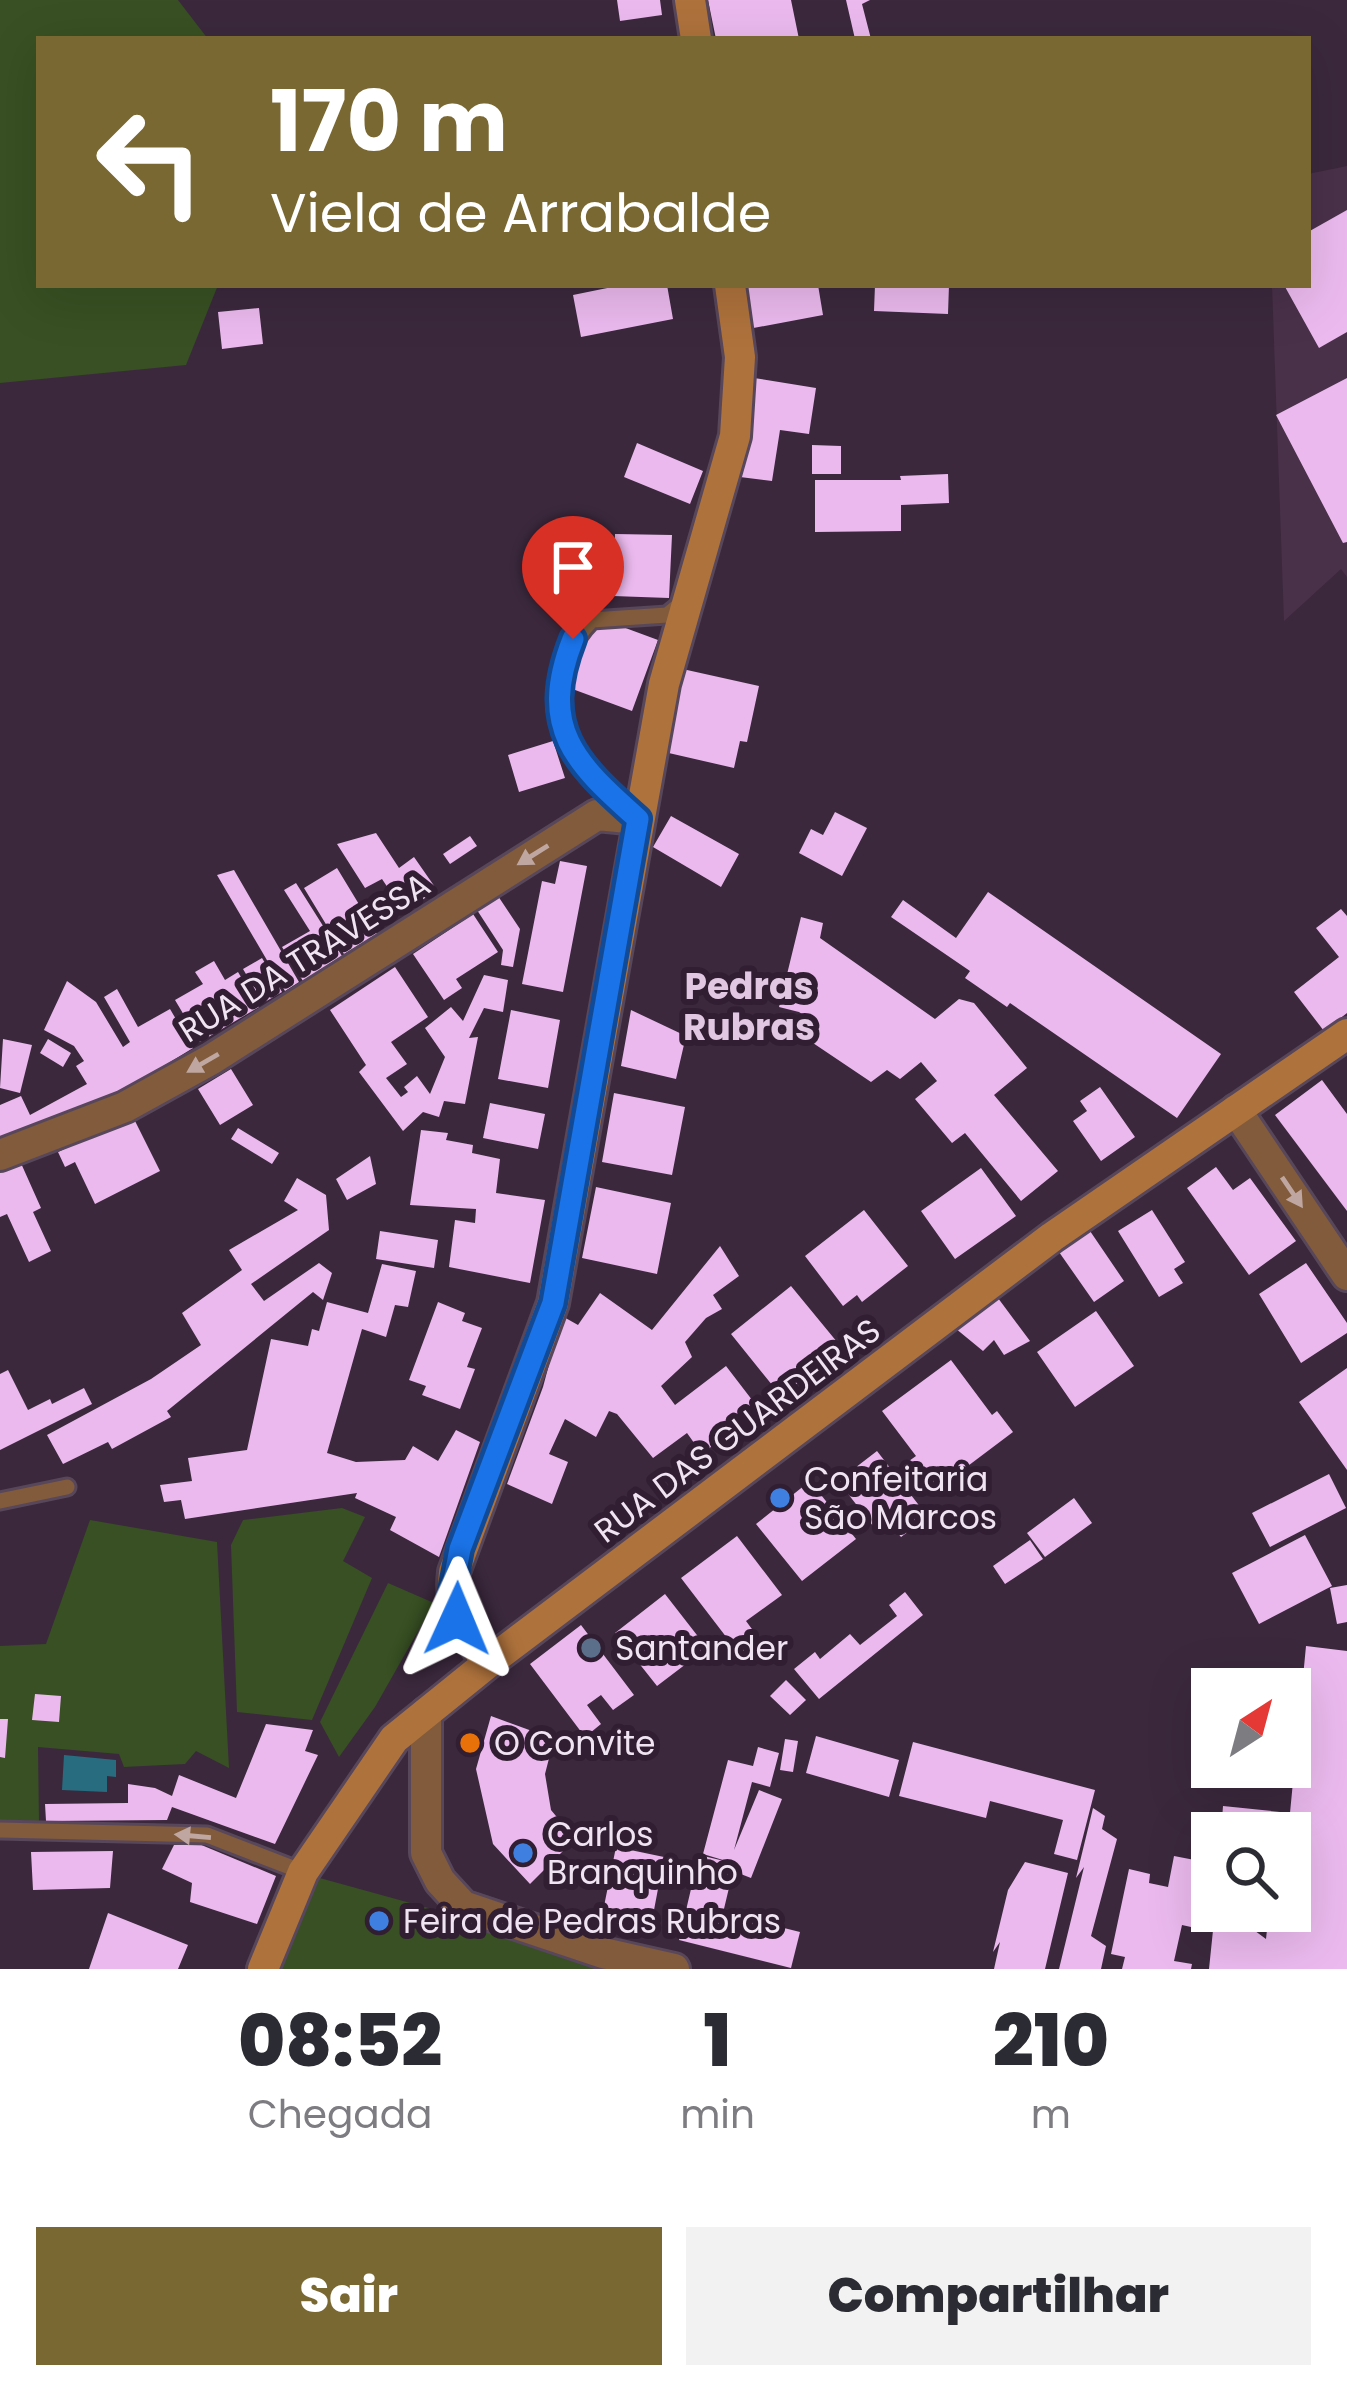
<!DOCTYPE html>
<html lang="pt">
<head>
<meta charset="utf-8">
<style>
  :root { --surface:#fff; --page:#f2f2f3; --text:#2b2b33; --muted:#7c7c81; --accent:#7a6833 }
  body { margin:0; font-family:Poppins,sans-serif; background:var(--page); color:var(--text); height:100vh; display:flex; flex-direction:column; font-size:45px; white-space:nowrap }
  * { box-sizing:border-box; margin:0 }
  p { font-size:39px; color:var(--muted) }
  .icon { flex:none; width:66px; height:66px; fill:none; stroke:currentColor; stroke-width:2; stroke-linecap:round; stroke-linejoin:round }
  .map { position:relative; height:1969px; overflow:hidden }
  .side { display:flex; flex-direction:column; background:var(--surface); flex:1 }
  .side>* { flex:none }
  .top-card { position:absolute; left:36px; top:36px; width:1275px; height:252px; border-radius:0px; box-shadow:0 12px 48px #0002; background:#7a6833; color:#fff; overflow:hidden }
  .needle { width:78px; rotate:36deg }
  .controls { position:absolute; left:1191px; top:1668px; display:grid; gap:24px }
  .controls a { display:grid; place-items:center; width:120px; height:120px; border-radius:0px; background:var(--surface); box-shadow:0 12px 48px #0002; font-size:60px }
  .pin { position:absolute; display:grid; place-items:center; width:102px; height:102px; color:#fff; margin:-123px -51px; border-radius:50% 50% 50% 0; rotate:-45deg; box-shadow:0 0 12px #0007 }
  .pin .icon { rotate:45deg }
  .me { position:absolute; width:132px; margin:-66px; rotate:1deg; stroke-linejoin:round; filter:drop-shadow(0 0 9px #0008) }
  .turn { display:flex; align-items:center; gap:42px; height:252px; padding:0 36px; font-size:54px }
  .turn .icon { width:156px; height:156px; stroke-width:2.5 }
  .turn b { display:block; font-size:84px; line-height:102px }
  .eta { display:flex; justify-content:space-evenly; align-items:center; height:204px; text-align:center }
  .eta b { font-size:72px; font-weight:800; line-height:84px }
  .action { display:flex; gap:24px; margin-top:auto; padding:24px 36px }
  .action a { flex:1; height:138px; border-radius:0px; background:var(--accent); color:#fff; font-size:48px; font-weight:800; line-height:138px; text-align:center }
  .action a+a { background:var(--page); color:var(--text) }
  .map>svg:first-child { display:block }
  .built { fill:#49314a }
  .green { fill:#385023 }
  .water { fill:#286c7f }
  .building { fill:#ebb9ee }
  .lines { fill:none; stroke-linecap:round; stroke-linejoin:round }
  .lane-casing { stroke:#58465a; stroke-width:21 }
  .street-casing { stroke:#58465a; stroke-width:36 }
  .secondary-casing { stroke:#58465a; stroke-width:36 }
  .lane { stroke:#815b3b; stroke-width:15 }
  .street { stroke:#815b3b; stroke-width:30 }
  .secondary { stroke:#ae723c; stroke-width:30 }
  .oneway { fill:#bfa6a0 }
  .route-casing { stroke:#114b97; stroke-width:30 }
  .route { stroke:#1a73e8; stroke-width:21 }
  .shop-dot { fill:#3f7fe0; stroke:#311e32; stroke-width:4.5 }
  .service-dot { fill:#5c6f8a; stroke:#311e32; stroke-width:4.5 }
  .food-dot { fill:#e8710a; stroke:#311e32; stroke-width:4.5 }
  .labels { text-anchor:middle; stroke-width:12; stroke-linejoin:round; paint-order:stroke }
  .street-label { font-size:33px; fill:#f1e4f2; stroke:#311e32 }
  .poi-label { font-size:33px; fill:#f1e4f2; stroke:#311e32; text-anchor:start }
  .neighbourhood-label { font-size:36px; font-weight:bold; fill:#e1c7e2; stroke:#311e32 }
</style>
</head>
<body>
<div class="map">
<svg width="1347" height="1969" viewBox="0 0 1347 1969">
  <rect width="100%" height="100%" fill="#3b283d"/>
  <path class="built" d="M1347 166V577L1341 569 1284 621 1272 285H1308V174Z"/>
  <path class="green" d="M0 0H178L208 39H39V285H218L186 365 0 383Z
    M342 1508 365 1517 343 1561 372 1578 312 1720 237 1712 231 1545 243 1520Z
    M90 1520 217 1542 229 1768 196 1751 185 1764 124 1767 119 1754 38 1747 39 1822 0 1820V1646L46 1644Z
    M388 1583 434 1603 375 1707 339 1757 320 1722Z
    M298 1872 650 1969H272Z"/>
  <path class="water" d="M64 1755 116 1760V1777L107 1776V1792L62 1790Z"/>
  <path class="building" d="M617 0H660L662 15 620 21Z
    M708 0H791L799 39H716Z
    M846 0H870L862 4 871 39H855Z
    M1347 210V332L1319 348 1284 285H1308V232Z
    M622 285H667L673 319 581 337 573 295Z
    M740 285H818L823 315 748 329Z
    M875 285H949L948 314 874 311Z
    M259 308 263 344 222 349 218 312Z
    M754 378 816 388 809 434 780 430 772 481 740 477Z
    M1347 378V542L1343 543 1276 415Z
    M637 443 703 471 690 504 624 477Z
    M812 445 841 446V474H812Z
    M948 474 949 503 901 505V531L815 532V480H901L900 476Z
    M615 534 672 535 669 598 613 596Z
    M593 616 658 640 632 711 567 687Z
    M678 668 759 686 747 742 740 741 734 768 660 751Z
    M553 741 565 778 519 792 508 755Z
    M835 812 867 828 842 876 799 853 811 829 823 835Z
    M671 816 739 854 721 887 653 847Z
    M376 833 399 868 414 857 437 890 404 912 382 879 365 888 337 844Z
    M470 836 477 846 450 864 443 854Z
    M560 861 587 866 563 992 522 984 542 881 555 884Z
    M337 868 377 934 344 954 304 888Z
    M234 870 299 982 285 991 217 875Z
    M296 883 342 956 303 981 282 947 310 931 284 890Z
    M988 892 1221 1054 1177 1118 1010 1003 1007 1007 965 978 970 971 891 917 903 900 956 938Z
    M498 896 520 929 513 967 501 965 503 950 477 910Z
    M1341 909 1347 916V1013L1324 1031 1294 992 1339 957 1316 928Z
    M473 914 498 952 456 979 462 988 444 1000 413 954Z
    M801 917 823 923 820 938 935 1019 959 999 974 1003 1027 1068 994 1095 1058 1171 1021 1201 965 1133 952 1143 915 1099 937 1081 921 1062 900 1079 887 1070 871 1082 810 1041 815 1023 799 1012 779 1007Z
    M262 958 282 992 263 1003 243 969Z
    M214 961 225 980 238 972 259 1007 200 1042 175 1000 203 984 195 972Z
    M395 967 428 1017 391 1042 407 1064 386 1078 401 1097 408 1092 404 1087 417 1076 430 1094 445 1057 425 1028 451 1007 463 1021 484 975 508 980 503 1012 484 1008 469 1038 478 1037 465 1104 444 1101 439 1117 423 1112 403 1131 359 1072 366 1065 330 1010Z
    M67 981 96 1002 123 1047 130 1042 104 997 117 989 138 1027 170 1009 193 1048 87 1113 0 1148V1105L21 1096 30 1115 87 1084 76 1066 84 1061 74 1046 44 1030Z
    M511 1010 560 1020 548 1088 498 1079Z
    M631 1010 686 1036 676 1079 621 1066Z
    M3 1039 32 1045 20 1093 0 1088Z
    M48 1039 71 1053 63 1067 40 1053Z
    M231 1069 253 1105 220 1125 198 1089Z
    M1322 1080 1347 1114V1211L1275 1115Z
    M1100 1087 1135 1137 1101 1161 1073 1121 1087 1111 1080 1101Z
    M614 1093 685 1107 672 1175 602 1162Z
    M490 1103 545 1114 538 1149 483 1138Z
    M133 1117 160 1171 95 1204 75 1162 65 1167 58 1152Z
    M238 1128 279 1153 272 1164 231 1139Z
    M421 1130 448 1133 446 1140 473 1145 472 1153 500 1159 496 1193 545 1200 530 1283 449 1267 455 1220 475 1223 476 1209 410 1205Z
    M370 1156 376 1184 347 1200 336 1179Z
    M20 1161 41 1208 33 1212 51 1251 29 1262 7 1214 0 1217V1170Z
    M1216 1167 1233 1190 1250 1178 1296 1241 1249 1275 1187 1188Z
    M981 1168 1016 1216 955 1259 921 1211Z
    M297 1178 326 1195 329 1230 251 1284 264 1301 319 1263 332 1273 323 1300 313 1292 167 1411 171 1417 112 1449 108 1442 63 1464 47 1435 151 1379 201 1345 182 1313 242 1270 229 1250 298 1210 284 1201Z
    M596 1187 671 1203 657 1274 582 1258Z
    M864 1210 908 1266 862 1302 857 1295 843 1306 805 1256Z
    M1152 1210 1185 1262 1174 1269 1183 1283 1159 1297 1118 1231Z
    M380 1231 438 1240 434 1268 376 1259Z
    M1090 1231 1124 1281 1094 1302 1059 1252Z
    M720 1246 739 1276 713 1295 722 1309 706 1318 685 1342 692 1357 661 1386 675 1405 726 1366 759 1409 702 1454 687 1433 653 1458 617 1414 609 1411 596 1437 565 1419 549 1454 568 1462 552 1504 507 1484 543 1387 562 1316 578 1325 600 1293 652 1330Z
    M1306 1263 1347 1323V1333L1301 1363 1259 1294Z
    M382 1264 416 1271 408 1307 395 1305 386 1337 362 1329 327 1453 356 1462 405 1460 413 1446 438 1461 456 1430 480 1442 439 1557 390 1530 396 1517 355 1498 357 1493 185 1519 181 1500 164 1502 160 1485 192 1481 188 1458 247 1450 271 1339 308 1346 312 1329 319 1331 327 1302 368 1313Z
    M791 1286 842 1348 781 1396 731 1334Z
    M995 1294 1030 1341 1004 1355 994 1340 983 1351 955 1328Z
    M438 1302 465 1313 462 1321 482 1328 467 1367 475 1369 460 1409 422 1395 426 1386 409 1380Z
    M1096 1311 1134 1366 1075 1407 1037 1352Z
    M951 1360 992 1415 997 1411 1013 1432 932 1493 909 1461 916 1456 882 1411Z
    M1347 1368V1470L1299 1402Z
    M8 1370 28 1410 50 1399 52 1404 84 1388 92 1404 0 1450V1374Z
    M877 1451 928 1517 901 1537 892 1526 880 1535 838 1481Z
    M1329 1474 1346 1508 1270 1547 1252 1513Z
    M810 1481 856 1539 802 1581 756 1524Z
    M1074 1498 1092 1523 1045 1557 1027 1533Z
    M1305 1535 1332 1586 1259 1624 1232 1573Z
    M737 1536 782 1595 746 1621 760 1640 740 1655 681 1578Z
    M1030 1540 1043 1559 1005 1584 993 1566Z
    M1347 1585V1622L1337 1624 1330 1588Z
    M905 1592 923 1615 819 1699 794 1669 815 1652 820 1659 850 1634 860 1645 897 1616 889 1605Z
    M665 1594 707 1648 657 1686 615 1633Z
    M581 1625 634 1695 613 1710 601 1695 587 1705 601 1724 585 1737 530 1664Z
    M1306 1646 1347 1651V1969H1209L1215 1911H1228L1266 1939 1269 1911H1290V1833H1221L1223 1806 1290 1813Z
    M786 1680 806 1700 790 1715 770 1696Z
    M35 1694 61 1696 59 1722 32 1720Z
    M491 1716 554 1739 545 1774 551 1810 575 1839 530 1884 493 1844 476 1769Z
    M0 1719H8L5 1758 0 1757Z
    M266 1724 313 1730 305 1751 318 1755 275 1844 172 1807 167 1820 46 1821 45 1804 128 1803V1784L155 1788 172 1796 179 1775 236 1798Z
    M816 1736 899 1760 889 1797 806 1773Z
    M785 1739 798 1741 793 1772 780 1770Z
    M913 1742 1095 1790 1077 1860 1054 1854 1063 1820 990 1801 986 1818 899 1796Z
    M758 1747 779 1753 770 1787 752 1782 734 1850 759 1790 782 1799 751 1878 733 1871 723 1913 800 1932 791 1968 679 1940 699 1855 733 1863 703 1854 728 1760 753 1766Z
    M1093 1808 1105 1816 1102 1829 1117 1839 1091 1936 1106 1946 1101 1969H1059L1084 1867 1076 1878Z
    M199 1844 276 1876 257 1924 190 1902 192 1883 162 1869 174 1845Z
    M616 1847 664 1857 651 1926 602 1916Z
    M113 1851 110 1888 33 1890 31 1852Z
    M1174 1856 1205 1862 1191 1927 1182 1925 1174 1961 1192 1964 1191 1969H1122L1125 1957 1111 1954 1129 1869 1150 1874 1149 1883 1168 1887Z
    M1025 1862 1068 1873 1045 1969H994L1000 1942 993 1952 1008 1890Z
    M108 1913 188 1945 178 1969H89Z"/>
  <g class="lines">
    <g class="lane-casing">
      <path id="lane" d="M635 816C619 801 601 788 586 772 546 728 551 661 592 620L667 615 683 602
        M0 1501 67 1487
        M0 1830 207 1835 303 1872"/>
    </g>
    <g class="street-casing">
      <path id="street" d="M1236 1110 1347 1275
        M0 1155 125 1107 212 1059 597 815 638 819
        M426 1713V1853L440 1881 463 1906 603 1953 674 1969"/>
    </g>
    <g class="secondary-casing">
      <path id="secondary" d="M690 0 696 39
        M488 1663C466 1632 449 1612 454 1572L553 1303 664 684 735 436 740 357 730 285
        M263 1969 303 1872 394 1739 488 1663 1052 1237 1347 1034"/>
    </g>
    <use href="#lane" class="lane"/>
    <use href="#street" class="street"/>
    <use href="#secondary" class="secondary"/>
  </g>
  <defs><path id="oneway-solid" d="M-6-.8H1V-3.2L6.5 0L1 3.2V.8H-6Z" transform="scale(3)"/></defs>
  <g class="oneway">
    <use href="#oneway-solid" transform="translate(533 855) rotate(148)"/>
    <use href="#oneway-solid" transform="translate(203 1063) rotate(150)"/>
    <use href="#oneway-solid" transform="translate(1292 1192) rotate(56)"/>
    <use href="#oneway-solid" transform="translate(193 1836) rotate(-175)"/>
  </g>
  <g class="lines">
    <g class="route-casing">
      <path id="route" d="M457 1619 451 1596 460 1549 553 1303 638 819C575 763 538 728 573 639"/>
    </g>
    <use href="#route" class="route"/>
  </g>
  <g class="shop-dot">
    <circle cx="780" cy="1498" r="12"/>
    <circle cx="523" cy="1853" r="12"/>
    <circle cx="379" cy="1921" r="12"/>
  </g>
  <circle class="service-dot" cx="591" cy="1648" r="12"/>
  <circle class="food-dot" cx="470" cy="1743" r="12"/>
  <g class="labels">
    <g class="street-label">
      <text transform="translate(304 957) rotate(-32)" y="12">RUA DA TRAVESSA</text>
      <text transform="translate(737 1430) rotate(-37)" y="12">RUA DAS GUARDEIRAS</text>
    </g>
    <g class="poi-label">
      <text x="804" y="1491">Confeitaria<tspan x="804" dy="38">São Marcos</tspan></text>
      <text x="615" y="1660">Santander</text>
      <text x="494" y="1755">O Convite</text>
      <text x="547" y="1846">Carlos<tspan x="547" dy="38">Branquinho</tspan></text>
      <text x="403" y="1933">Feira de Pedras Rubras</text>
    </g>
    <g class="neighbourhood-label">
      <text x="749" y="999">Pedras<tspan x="749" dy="41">Rubras</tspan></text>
    </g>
  </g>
</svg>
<div class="controls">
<a><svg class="needle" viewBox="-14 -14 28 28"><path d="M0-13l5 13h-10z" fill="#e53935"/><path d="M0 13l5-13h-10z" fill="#7c7c81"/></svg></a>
<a><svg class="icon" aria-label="search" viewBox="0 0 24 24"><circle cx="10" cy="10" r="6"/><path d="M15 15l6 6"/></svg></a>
</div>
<div class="pin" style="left:573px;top:639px;background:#d93025"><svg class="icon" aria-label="arrive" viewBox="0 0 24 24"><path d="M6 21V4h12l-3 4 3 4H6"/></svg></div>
<svg class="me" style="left:457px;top:1619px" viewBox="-20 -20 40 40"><path d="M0-17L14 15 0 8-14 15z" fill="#1a73e8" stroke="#fff" stroke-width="4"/></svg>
<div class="top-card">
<div class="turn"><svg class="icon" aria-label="left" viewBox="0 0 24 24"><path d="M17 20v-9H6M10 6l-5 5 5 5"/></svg><div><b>170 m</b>Viela de Arrabalde</div></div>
</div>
</div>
<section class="side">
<div class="eta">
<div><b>08:52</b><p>Chegada</p></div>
<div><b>1</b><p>min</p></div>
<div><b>210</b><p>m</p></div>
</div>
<div class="action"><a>Sair</a><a>Compartilhar</a></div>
</section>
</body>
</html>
